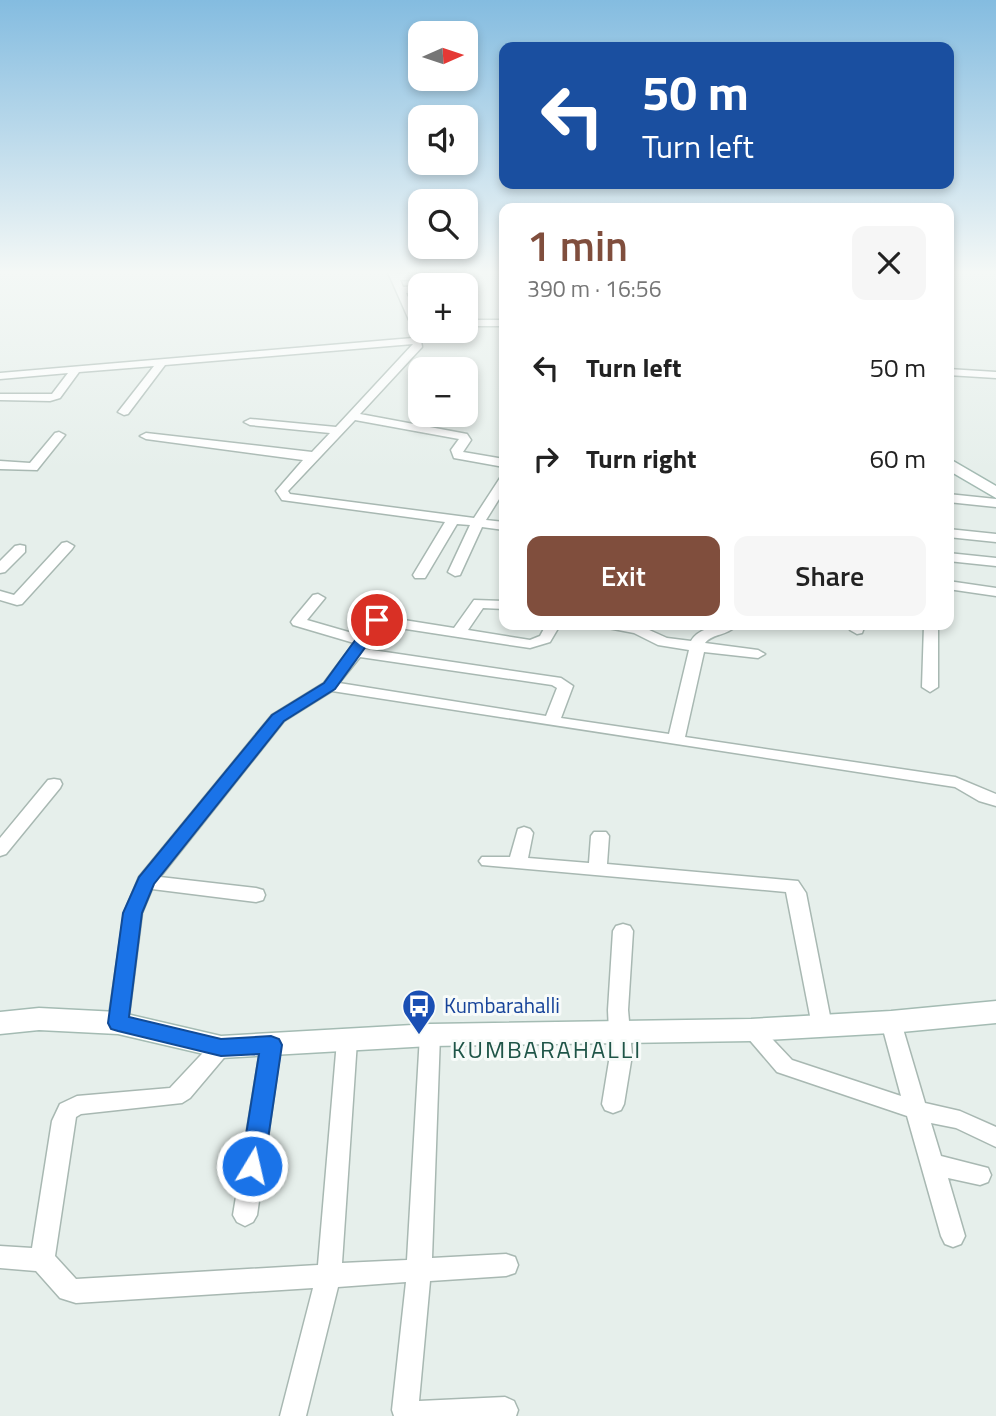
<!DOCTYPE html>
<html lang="en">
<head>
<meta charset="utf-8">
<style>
  :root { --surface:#fff; --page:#f6f6f6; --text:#222; --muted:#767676; --accent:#804e3d }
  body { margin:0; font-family:"Titillium Web",sans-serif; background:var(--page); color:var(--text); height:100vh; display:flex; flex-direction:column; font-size:26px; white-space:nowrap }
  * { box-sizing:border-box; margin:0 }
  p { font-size:23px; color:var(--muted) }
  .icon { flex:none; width:38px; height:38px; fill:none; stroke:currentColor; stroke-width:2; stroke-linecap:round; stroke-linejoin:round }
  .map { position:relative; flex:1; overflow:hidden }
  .drawer { position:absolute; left:499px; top:203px; width:455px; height:427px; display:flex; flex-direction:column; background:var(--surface); border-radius:14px; box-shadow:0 4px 10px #0003 }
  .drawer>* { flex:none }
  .banner { position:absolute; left:499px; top:42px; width:455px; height:147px; border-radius:14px; box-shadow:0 4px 10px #0003; background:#1a4fa0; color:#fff; overflow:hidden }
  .needle { width:46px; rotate:87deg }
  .fabs { position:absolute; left:408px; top:21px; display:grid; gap:14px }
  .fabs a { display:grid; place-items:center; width:70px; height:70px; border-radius:14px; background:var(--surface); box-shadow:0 4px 10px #0003; font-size:35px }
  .pin { position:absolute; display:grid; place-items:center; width:60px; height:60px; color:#fff; margin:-30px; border:4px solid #fff; border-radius:50%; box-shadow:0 2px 7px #0007 }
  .me { position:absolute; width:77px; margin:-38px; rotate:9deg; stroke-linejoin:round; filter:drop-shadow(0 0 5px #0008) }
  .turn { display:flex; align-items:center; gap:24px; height:147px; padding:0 28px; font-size:32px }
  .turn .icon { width:91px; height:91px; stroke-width:2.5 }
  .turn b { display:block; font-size:49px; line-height:60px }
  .round { display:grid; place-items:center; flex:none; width:74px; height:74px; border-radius:14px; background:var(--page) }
  .summary { display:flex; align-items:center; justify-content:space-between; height:119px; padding:0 28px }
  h1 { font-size:42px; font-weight:600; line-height:52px; color:var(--accent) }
  .button { display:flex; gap:14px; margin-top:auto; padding:14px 28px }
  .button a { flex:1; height:80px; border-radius:14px; background:var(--accent); color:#fff; font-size:28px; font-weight:600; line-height:80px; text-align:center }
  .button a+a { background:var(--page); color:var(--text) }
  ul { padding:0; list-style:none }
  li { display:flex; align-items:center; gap:21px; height:91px; padding:0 28px }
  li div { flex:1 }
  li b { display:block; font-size:26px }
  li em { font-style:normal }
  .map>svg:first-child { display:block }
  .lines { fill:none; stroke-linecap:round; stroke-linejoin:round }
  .street-casing { stroke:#a8b8b2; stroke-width:3 }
  .secondary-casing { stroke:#a4bbb3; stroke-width:3 }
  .street { fill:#fff; fill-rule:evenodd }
  .secondary { fill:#fff; fill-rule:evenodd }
  .route { fill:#1a73e8; stroke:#114b97; stroke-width:2 }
  .labels { text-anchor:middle; stroke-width:6; stroke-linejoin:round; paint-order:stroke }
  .near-transit-label { font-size:21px; fill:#164399; stroke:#f7fbf9; text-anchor:start }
  .near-quarter-label { font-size:24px; letter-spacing:2px; fill:#1f5548; stroke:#f7fbf9 }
</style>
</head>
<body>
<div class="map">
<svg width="996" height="1416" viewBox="0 0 996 1416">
  <rect width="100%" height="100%" fill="#e6efeb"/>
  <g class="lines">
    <g class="street-casing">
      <path id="street" d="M387 270H396L397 274 437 273 442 276 437 279 400 280 403 287 420 286V292L406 293 420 323V331H424L426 336 421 341 422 347 360 414 467 434 471 440 463 452 504 459V467L454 458 451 450 459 439 355 420 288 491 290 494 474 518 500 478 504 477V491L486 520 504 522V530L482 527 460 575 455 576 448 572 470 525 457 524 425 578H415L413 575 445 522 282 500 276 491 303 460 146 439 140 436 146 433 312 452 330 433 250 425 244 422 250 419 336 427 413 344 165 365 128 414 124 415 118 412 154 366 79 372 60 398 50 401 0 400V394H52L68 373 0 379V373L413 338 416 336Z
        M466 320H504V326H466Z
        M948 369 996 372V378L948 375Z
        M59 432 65 435 37 470 0 469V461L30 463 55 433Z
        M948 494 996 499V507L948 502Z
        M948 529 996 534V542L948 537Z
        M67 542 74 546 72 549 22 604 17 605 0 600V591L14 595 62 543Z
        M20 545 25 546V552L5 572 0 573V561L15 546Z
        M948 553 996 558V566L948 561Z
        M948 581 996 588V596L948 589Z
        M318 594 325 598 307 620 359 635 379 604 384 603 391 607 385 617 454 628 474 600 504 601V609L483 608 468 630 530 640 540 636 546 625H560L550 642 530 648 380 625 365 649 561 678 573 686 561 718 669 734 689 650 658 645 634 633 608 628 606 625H638L667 638 691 641C699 627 721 625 736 625 728 636 713 633 705 643L758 650 765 654 758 658 704 652 685 737 955 777 996 794V806L979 801 955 787 332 691 284 721 160 877 256 888 263 890 265 895 263 900 256 902 152 889 142 913 128 1023 125 1029 118 1031 111 1029 108 1023 124 913 139 877 272 715 324 683 354 643 293 625 291 622 293 619 313 595ZM360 657 552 685 557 688 546 716 339 683Z
        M851 625H865L862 633 857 634 850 630Z
        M924 625H938V687L930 692 922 687Z
        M54 779 60 780 62 784 60 788 6 854 0 856V838L48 780Z
        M524 827 530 829 533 833 528 858 589 863 591 836 594 832H606L609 836 607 864 798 881 806 893 832 1026 829 1032 822 1034 815 1032 812 1026 786 892 482 865 479 861 482 857H510L518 829Z
        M623 924 630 926 633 931 628 1010 632 1055 624 1104 621 1110 613 1113 605 1110 602 1104 610 1055 608 1010 613 931 616 926Z
        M891 1014 898 1016 901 1022 925 1103 960 1111 996 1127V1147L956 1128 931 1123 941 1156 988 1168 991 1175 988 1182 980 1185 948 1178 965 1236 961 1244 953 1247 945 1244 941 1236 907 1116 777 1072 741 1030 744 1024 751 1022 758 1024 792 1060 901 1096 881 1022 884 1016Z
        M430 1027 437 1029 440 1035 432 1258 506 1254 515 1257 518 1265 515 1273 506 1276 430 1281 419 1401 505 1397 514 1401 518 1410 516 1416H394L392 1410 406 1282 338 1287 306 1416H280L313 1288 76 1303 60 1298 36 1271 0 1268V1246L32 1248 52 1121 60 1104 77 1096 170 1088 214 1041 221 1039 228 1041 231 1047 228 1053 190 1098 182 1103 81 1114 76 1117 55 1256 76 1279 318 1265 337 1041 340 1035 347 1033 354 1035 357 1041 342 1263 407 1260 420 1035 423 1029Z
        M271 1037 278 1039 281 1045 257 1215 253 1222 245 1226 237 1222 233 1215 261 1045 264 1039Z"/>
    </g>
    <g class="secondary-casing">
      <path id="secondary" d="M948 458 996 486V498L948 470Z
        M996 1001V1023L891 1033 751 1041 430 1046 221 1058 118 1034 39 1030 0 1034V1012L39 1008 118 1012 221 1036 430 1024 751 1019 891 1011Z"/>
    </g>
    <use href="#street" class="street"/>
    <use href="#secondary" class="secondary"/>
  </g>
  <linearGradient id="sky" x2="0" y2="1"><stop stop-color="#84bce0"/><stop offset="0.58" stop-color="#f4f8f6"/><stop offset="1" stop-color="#f4f8f6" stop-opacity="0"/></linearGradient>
  <rect width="996" height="469" fill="url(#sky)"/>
  <path class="route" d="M377 615 385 620 335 689 284 721 154 884 142 913 129 1017 221 1039 271 1036 279 1039 282 1045 264 1166 260 1173 252 1176 244 1173 241 1166 259 1054 221 1056 118 1031 111 1029 108 1023 123 913 139 877 272 715 324 683 372 617Z"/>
  <defs>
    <g id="bus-pin" transform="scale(1.75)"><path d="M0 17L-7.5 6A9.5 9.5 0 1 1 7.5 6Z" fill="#1a4fb4" stroke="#f7fbf9"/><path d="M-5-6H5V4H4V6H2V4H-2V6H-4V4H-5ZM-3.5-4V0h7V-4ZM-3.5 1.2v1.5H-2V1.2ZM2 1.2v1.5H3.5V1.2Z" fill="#fff"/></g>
  </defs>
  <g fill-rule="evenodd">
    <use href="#bus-pin" x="419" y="1006"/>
  </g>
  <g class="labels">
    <g class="near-transit-label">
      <text x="444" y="1013">Kumbarahalli</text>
    </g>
    <g class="near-quarter-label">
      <text x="547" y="1058">KUMBARAHALLI</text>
    </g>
  </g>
</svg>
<div class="fabs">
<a><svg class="needle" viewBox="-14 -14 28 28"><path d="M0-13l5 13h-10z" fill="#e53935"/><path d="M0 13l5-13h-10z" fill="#767676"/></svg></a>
<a><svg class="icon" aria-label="sound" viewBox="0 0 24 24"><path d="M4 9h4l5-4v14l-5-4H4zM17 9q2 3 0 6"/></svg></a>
<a><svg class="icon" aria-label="search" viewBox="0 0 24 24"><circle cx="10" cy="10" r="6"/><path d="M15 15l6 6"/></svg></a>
<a>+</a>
<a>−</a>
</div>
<div class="pin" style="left:377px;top:620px;background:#d93025"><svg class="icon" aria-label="arrive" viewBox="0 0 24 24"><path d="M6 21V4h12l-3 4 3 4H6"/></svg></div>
<svg class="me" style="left:252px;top:1166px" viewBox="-20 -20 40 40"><circle r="17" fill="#1a73e8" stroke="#fff" stroke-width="3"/><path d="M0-11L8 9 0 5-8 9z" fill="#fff"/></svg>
<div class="banner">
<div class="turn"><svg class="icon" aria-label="left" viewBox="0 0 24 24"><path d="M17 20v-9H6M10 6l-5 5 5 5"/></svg><div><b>50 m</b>Turn left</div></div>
</div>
<section class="drawer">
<div class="summary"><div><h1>1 min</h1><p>390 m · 16:56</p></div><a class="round"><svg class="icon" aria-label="close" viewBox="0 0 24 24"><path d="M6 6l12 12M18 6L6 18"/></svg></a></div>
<ul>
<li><svg class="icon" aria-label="left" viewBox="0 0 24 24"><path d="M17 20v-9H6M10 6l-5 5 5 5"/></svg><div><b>Turn left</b></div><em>50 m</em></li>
<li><svg class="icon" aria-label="right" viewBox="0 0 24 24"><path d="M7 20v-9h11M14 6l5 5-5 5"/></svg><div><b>Turn right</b></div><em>60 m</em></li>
</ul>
<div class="button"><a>Exit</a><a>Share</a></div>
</section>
</div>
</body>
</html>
